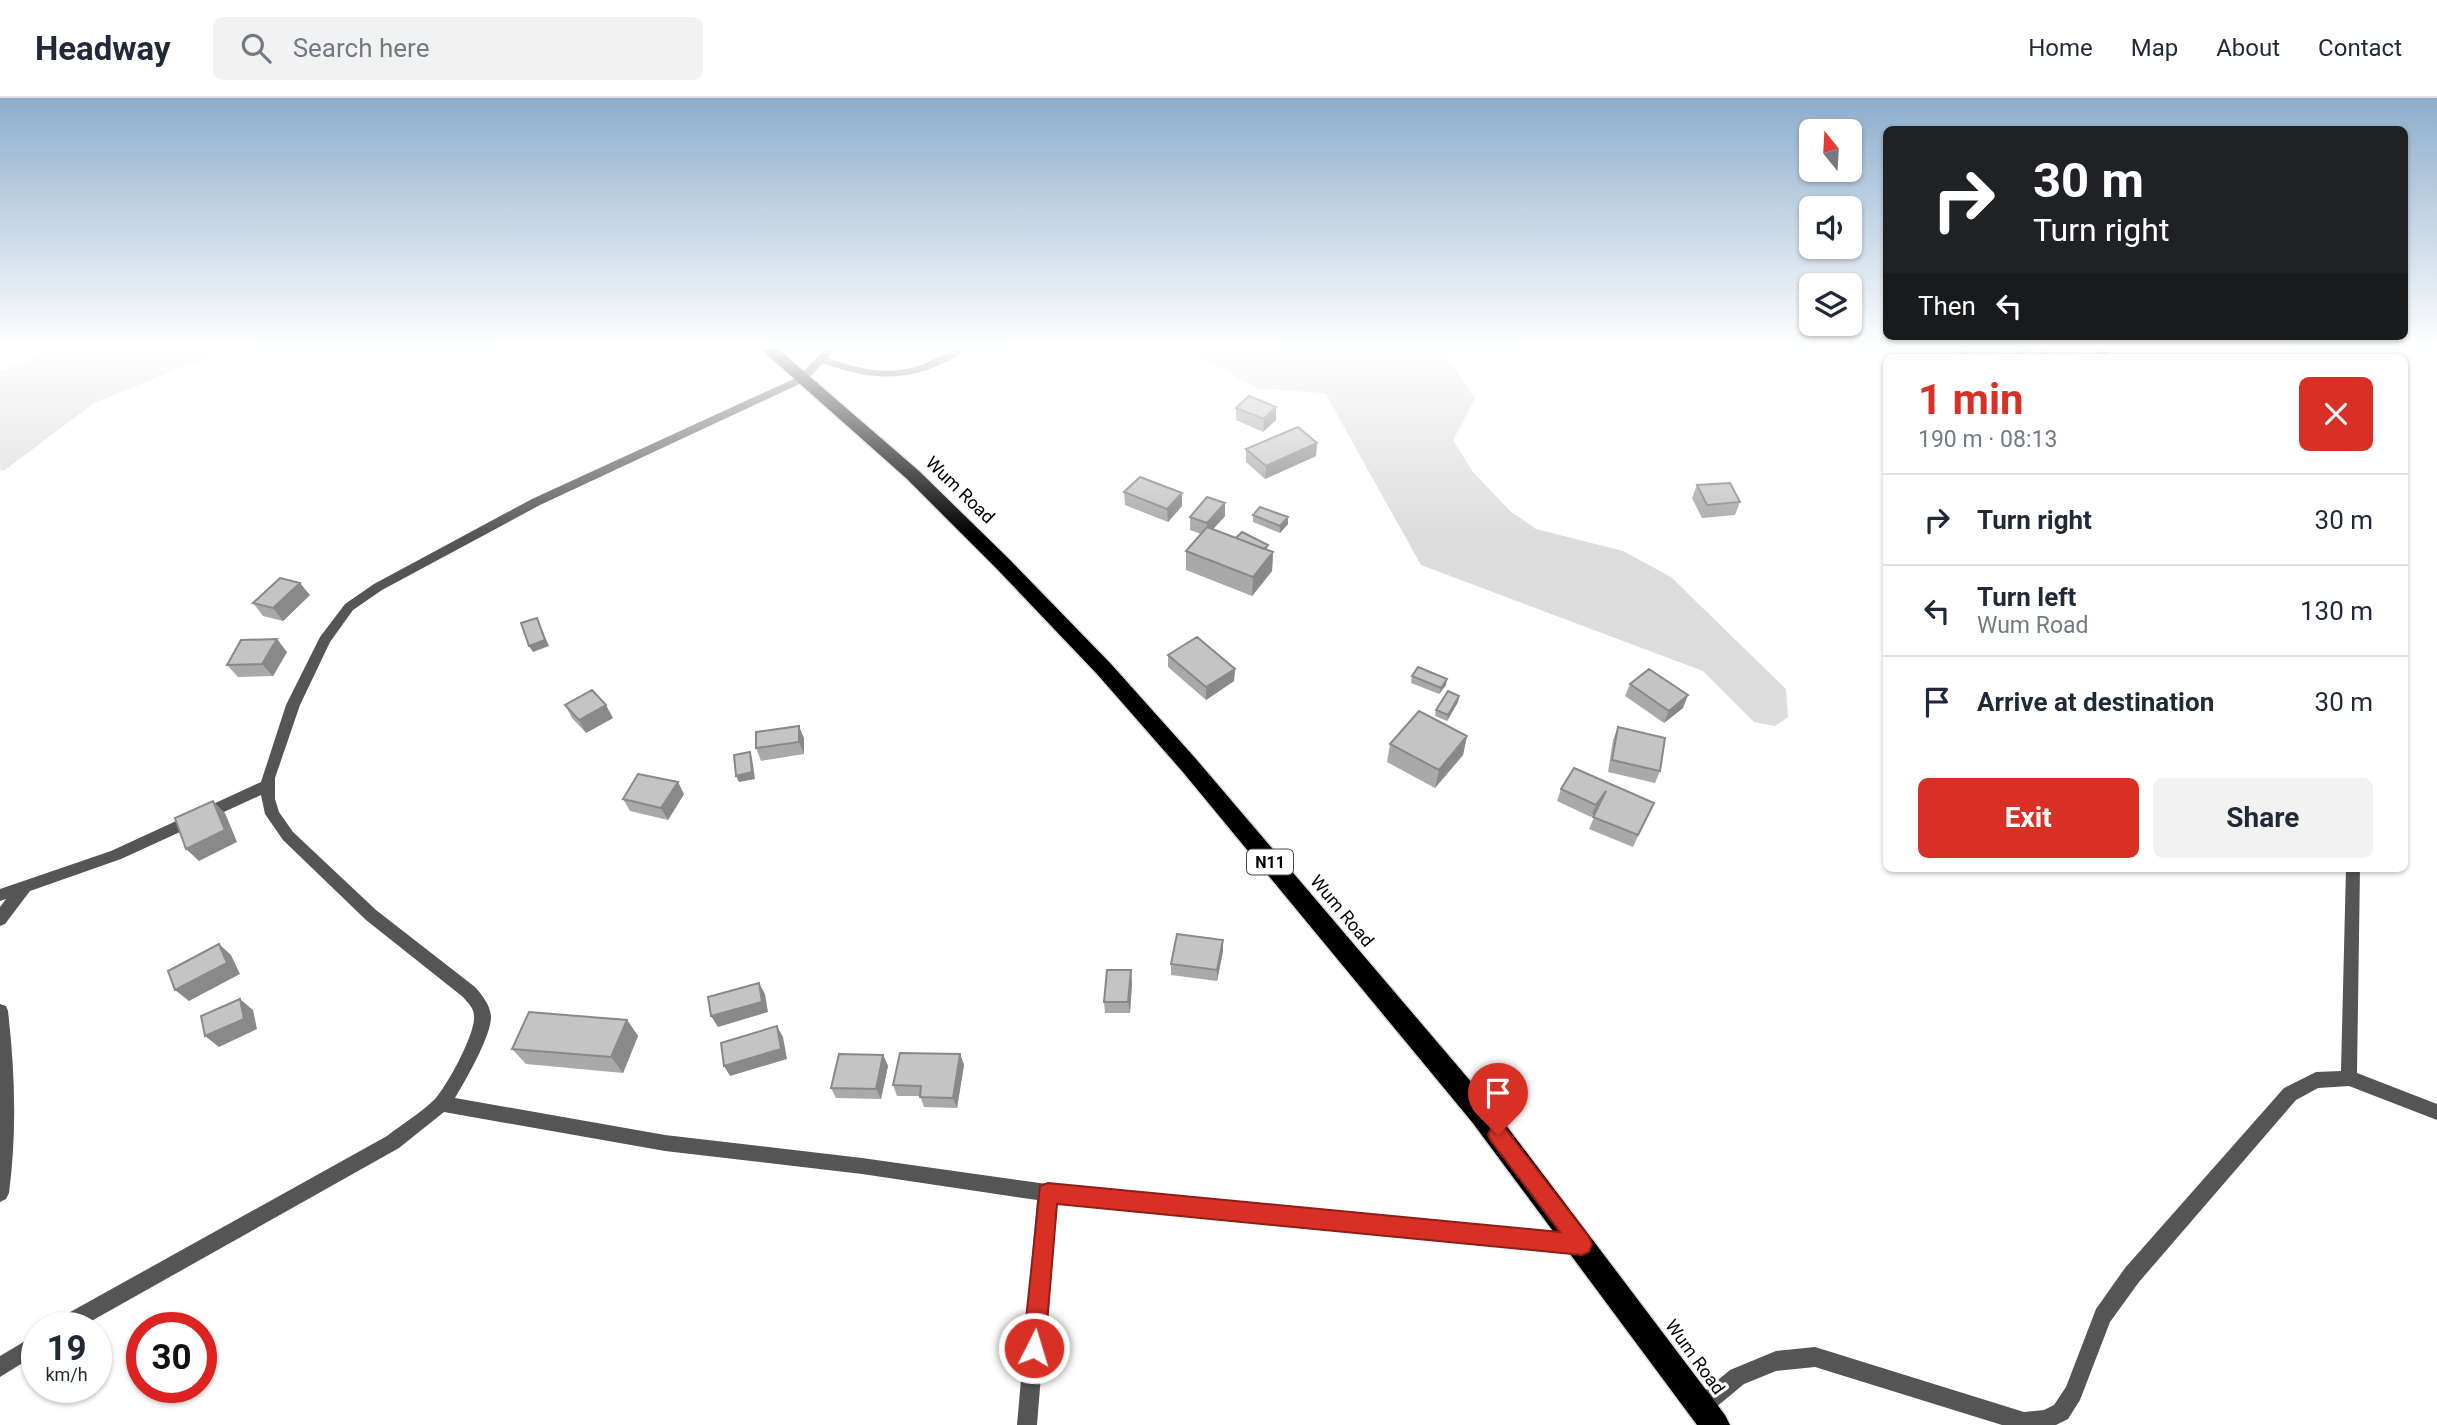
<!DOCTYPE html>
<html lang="en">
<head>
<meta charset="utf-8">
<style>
  :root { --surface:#fff; --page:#f2f2f3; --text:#1f2937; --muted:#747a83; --line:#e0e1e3; --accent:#d93025 }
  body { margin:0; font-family:Roboto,sans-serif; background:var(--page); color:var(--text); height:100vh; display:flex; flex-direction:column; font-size:26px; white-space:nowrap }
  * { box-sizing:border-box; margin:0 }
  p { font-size:23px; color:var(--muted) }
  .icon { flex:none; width:38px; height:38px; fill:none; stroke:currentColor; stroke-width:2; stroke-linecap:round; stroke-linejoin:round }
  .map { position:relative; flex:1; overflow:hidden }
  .panel { position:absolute; left:1883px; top:256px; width:525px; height:518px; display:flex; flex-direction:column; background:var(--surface); border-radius:10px; box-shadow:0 2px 5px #0004 }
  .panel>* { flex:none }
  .banner { position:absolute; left:1883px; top:28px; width:525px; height:214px; border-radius:10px; box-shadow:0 2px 5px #0004; background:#202124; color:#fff; overflow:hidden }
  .needle { width:46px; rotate:342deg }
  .buttons { position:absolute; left:1799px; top:21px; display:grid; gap:14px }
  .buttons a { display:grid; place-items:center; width:63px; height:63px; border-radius:10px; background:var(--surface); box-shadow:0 2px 5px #0004; font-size:35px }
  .speed { position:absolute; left:21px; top:1214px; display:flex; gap:14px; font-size:35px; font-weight:700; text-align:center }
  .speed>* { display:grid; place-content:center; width:91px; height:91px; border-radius:50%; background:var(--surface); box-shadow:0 2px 5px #0004; line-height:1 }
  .speed small { font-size:18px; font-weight:400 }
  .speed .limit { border:10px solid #d22; background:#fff; color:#111 }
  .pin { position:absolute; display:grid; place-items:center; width:60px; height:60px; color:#fff; margin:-72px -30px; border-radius:50% 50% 50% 0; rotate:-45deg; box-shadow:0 0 7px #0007 }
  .pin .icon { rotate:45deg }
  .me { position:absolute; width:77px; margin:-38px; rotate:5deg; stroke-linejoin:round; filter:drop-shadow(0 0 5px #0008) }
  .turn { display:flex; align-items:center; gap:24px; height:147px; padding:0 35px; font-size:32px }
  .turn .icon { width:91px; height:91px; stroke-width:2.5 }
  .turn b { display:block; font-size:49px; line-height:60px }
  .then { display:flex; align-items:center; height:66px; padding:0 35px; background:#0003; gap:14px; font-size:26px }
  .round { display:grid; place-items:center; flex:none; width:74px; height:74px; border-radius:10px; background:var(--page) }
  .overview { display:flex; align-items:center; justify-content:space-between; height:119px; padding:0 35px }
  h1 { font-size:42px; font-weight:700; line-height:52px; color:var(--accent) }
  .cta { display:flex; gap:14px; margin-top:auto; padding:14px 35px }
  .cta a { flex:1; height:80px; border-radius:10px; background:var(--accent); color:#fff; font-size:28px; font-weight:700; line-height:80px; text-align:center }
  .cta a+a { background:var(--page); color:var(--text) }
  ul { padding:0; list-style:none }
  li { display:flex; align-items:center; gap:21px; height:91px; padding:0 35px; border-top:2px solid var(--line) }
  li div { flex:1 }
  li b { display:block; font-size:26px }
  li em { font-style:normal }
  header { display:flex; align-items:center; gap:42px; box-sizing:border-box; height:98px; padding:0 35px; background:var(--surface); border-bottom:2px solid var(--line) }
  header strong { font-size:33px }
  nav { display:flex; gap:38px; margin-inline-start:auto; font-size:24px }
  .search { width:490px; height:63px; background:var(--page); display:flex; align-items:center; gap:18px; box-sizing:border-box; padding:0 24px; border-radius:10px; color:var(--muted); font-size:26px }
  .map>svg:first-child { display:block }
  .green { fill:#dcdcdc }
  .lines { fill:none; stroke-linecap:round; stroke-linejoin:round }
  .highway-casing { stroke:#dbdbdb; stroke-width:3 }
  .street { fill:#555; fill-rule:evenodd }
  .highway { fill:#000; fill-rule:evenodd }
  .wall { fill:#a9a9a9 }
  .shaded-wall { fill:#898989 }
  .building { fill:#c4c4c4; stroke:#898989; stroke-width:2 }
  .route { fill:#d93025; stroke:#8d1f18; stroke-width:2 }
  .labels { text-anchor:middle; stroke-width:6; stroke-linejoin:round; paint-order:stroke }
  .shield { fill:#fff; stroke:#4c4c4c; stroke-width:2 }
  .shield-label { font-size:16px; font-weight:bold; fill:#000 }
  .street-label { font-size:18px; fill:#000; stroke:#fff }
</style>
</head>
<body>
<header>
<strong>Headway</strong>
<div class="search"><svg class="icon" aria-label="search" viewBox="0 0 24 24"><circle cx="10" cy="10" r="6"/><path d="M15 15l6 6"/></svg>Search here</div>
<nav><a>Home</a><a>Map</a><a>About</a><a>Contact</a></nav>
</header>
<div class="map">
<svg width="2437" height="1327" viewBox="0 0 2437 1327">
  <rect width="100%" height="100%" fill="#fff"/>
  <path class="green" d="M53 251H228L94 305 5 372H0V274Z
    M1184 251H1442L1475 301 1453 342 1473 374 1510 413 1536 431 1623 453 1671 479 1786 591 1788 619 1775 628 1754 624 1703 573 1421 467 1325 295 1258 291Z"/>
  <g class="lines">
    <g class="highway-casing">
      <path id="highway" d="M761 251H778L919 373 1010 462 1111 566 1196 661 1490 1006 1725 1317 1730 1327H1697L1472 1024 1182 673 1097 576 996 470 907 381Z"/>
    </g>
    <path class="street" d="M825 251H836L828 260C860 272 893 279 926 265 940 259 952 250 967 251 959 258 949 263 939 267 899 285 863 280 823 265L806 283 540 407 382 492 353 512 330 544 300 607 275 680V701L279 714 293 734 376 812 475 889C482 897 490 907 491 918 492 937 465 983 455 1000L665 1037 862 1060 1047 1086 1580 1137 1586 1140 1589 1146 1586 1152 1580 1155 1055 1104 1037 1327H1017L1037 1102 862 1076 665 1053 444 1014 399 1050 79 1230H52L54 1223 387 1038C402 1026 421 1015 435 1001 447 988 476 935 474 918 474 910 468 905 463 899L366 822 283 742 265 716 261 697 121 761 30 793 5 826 0 828V809L6 801 0 803V791L111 753 261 684 286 607 320 539 345 506 374 486 532 401 798 279Z
      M2097 251H2107L2108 259H2098Z
      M2346 770H2360L2357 975 2437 1006V1022L2349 988 2318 990 2296 1002 2139 1184 2110 1224 2080 1302 2068 1321 2056 1327H2002L1815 1269 1776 1273 1744 1286 1709 1315 1702 1318 1695 1315 1692 1308 1695 1301 1730 1272 1776 1253 1815 1249 2024 1314 2044 1312 2054 1307 2066 1289 2096 1211 2125 1170 2284 990 2316 974 2341 973Z
      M0 906 6 908 8 913C15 974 17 1034 9 1095L6 1101 0 1104Z
      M37 1236V1256L0 1279V1258Z"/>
    <use href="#highway" class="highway"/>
  </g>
  <path class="wall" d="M1954 251H2000L1994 259H1950Z
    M2012 251H2033L2026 259H2020L2011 254Z
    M2036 251H2071L2084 259H2031Z
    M1236 310 1276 322 1263 334 1236 322Z
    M1317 345 1316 358 1265 381 1246 364V351Z
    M1697 387 1740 404 1735 417 1702 420 1692 400Z
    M1124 394 1182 408 1168 424 1125 407Z
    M1253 417 1288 426 1280 435 1253 424Z
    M1225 418 1213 431 1236 440 1268 447 1267 452 1273 454 1272 473 1252 498 1186 472V453L1201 436 1190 432V419Z
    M310 497 283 523 263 518 253 505Z
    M287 554 273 578 238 579 227 567Z
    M1168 557 1235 571 1234 583 1206 602 1168 569Z
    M1412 578 1446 587 1439 596 1411 585Z
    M1630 586 1683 610 1664 625 1625 598Z
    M1459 598 1458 604 1447 623 1435 618 1436 612Z
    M565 607 613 620 586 635 572 620Z
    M1618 629 1660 673 1655 685 1608 674 1613 642Z
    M1467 638 1463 657 1435 690 1387 664 1390 646Z
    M804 640V656L761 663 756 650Z
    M1561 691 1654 705 1633 749 1589 731 1598 710 1591 719 1557 703Z
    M684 696 668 722 630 713 623 701Z
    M1223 842V853L1217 883 1171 877V866Z
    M1132 884 1130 915H1105L1104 904Z
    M627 922 638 938 623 975 526 966 512 951Z
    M960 956 964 967 957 1010 924 1009 920 998H897L893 987Z
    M883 957 888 968 881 1001 836 1000 831 990Z"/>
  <path class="shaded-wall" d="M1998 251H2000L1994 259H1991Z
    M1276 309V322L1263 334 1264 321Z
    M1317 345 1316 358 1265 381 1266 368Z
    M1182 395V408L1168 424 1167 411Z
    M1225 405V418L1207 438V425Z
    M1288 419V426L1280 435V428Z
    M1273 454 1272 473 1252 498 1253 479Z
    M300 485 310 497 283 523 273 510Z
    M537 520 549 548 533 554 529 548Z
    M277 541 287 554 273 578 262 566Z
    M1235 571 1234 583 1206 602V589Z
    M1447 581 1446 587 1439 596 1441 590Z
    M1688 597 1683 610 1664 625 1669 613Z
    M1459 598 1458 604 1447 623 1448 617Z
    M606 607 613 620 586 635 579 622Z
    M799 628 804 640V656L799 644Z
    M1467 638 1463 657 1435 690 1439 672Z
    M750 654 752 660 755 681 739 684 736 678Z
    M678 684 684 696 668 722 661 710Z
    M1606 693 1601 705 1591 719 1596 707Z
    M213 703 225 715 237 744 199 763 186 751Z
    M1223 842V853L1217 883V872Z
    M219 846 231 857 240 876 189 903 175 892Z
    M1131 872 1132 884 1130 915 1128 904Z
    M759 885 765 896 768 914 718 929 711 918Z
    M240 901 253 912 257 931 219 949 205 938Z
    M627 922 638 938 623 975 611 959Z
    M777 928 783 939 787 961 730 978 724 968Z
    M960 956 964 967 957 1010 953 1000Z
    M883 957 888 968 881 1001 876 991Z"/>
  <path class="building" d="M1962 251H1998L1991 259H1968L1970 254Z
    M2020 251H2031L2028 255Z
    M2042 251H2071L2084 259H2056Z
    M1249 298 1276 309 1264 321 1236 310Z
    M1298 329 1317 345 1266 368 1246 351Z
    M1140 379 1182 395 1167 411 1124 394Z
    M1730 385 1740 404 1707 407 1697 387Z
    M1207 399 1225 405 1207 425 1190 419Z
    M1260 409 1288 419 1280 428 1253 417Z
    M1207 429 1273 454 1253 479 1186 453Z
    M1242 434 1268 447 1264 451 1236 440Z
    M280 480 300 485 273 510 253 505Z
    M537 520 545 542 529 548 521 525Z
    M1197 539 1235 571 1206 589 1168 557Z
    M277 541 262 566 227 567 241 542Z
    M1418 569 1447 581 1441 590 1412 578Z
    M1649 571 1688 597 1669 613 1630 586Z
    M592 592 606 607 579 622 565 607Z
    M1448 593 1459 598 1448 617 1436 612Z
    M1419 613 1467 638 1439 672 1390 646Z
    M799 628V644L756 650V634Z
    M1618 629 1665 640 1660 673 1612 662Z
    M750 654 752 674 736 678 734 657Z
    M1574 670 1654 705 1638 737 1593 719 1606 693 1596 707 1561 691Z
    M638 676 678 684 661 710 623 701Z
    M213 703 225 732 186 751 175 720Z
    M1177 836 1223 842 1217 872 1171 866Z
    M219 846 227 865 175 892 168 873Z
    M1107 872H1131L1128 904H1104Z
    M759 885 762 904 711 918 708 899Z
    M240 901 244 921 205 938 201 918Z
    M529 914 627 922 611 959 512 951Z
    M777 928 781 951 724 968 721 945Z
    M900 955 960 956 953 1000 920 999 921 988 893 987Z
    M839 956 883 957 876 991 831 990Z"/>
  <linearGradient id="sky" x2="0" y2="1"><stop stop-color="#8cadcc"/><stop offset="0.57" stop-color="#fff"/><stop offset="1" stop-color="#fff" stop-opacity="0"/></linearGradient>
  <rect width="2437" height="437" fill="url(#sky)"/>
  <path class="route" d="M1498 1027 1505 1030 1589 1139 1592 1146 1589 1154 1582 1157 1057 1106 1045 1250 1042 1257 1034 1261 1026 1257 1023 1250 1040 1088 1048 1085 1560 1134 1491 1043 1488 1037 1491 1030Z"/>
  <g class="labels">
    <rect class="shield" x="1247" y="751.5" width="46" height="25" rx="5"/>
    <g class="shield-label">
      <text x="1270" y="770">N11</text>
    </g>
    <g class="street-label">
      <text transform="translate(960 392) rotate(44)" y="6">Wum Road</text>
      <text transform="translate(1342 813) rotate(50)" y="6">Wum Road</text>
      <text transform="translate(1695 1259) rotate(54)" y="6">Wum Road</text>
    </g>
  </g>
</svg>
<div class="buttons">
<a><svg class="needle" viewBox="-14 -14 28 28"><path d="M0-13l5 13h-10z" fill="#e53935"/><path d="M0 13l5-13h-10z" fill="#747a83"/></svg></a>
<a><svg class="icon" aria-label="sound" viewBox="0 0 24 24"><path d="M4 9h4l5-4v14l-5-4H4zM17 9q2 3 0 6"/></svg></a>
<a><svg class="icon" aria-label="layers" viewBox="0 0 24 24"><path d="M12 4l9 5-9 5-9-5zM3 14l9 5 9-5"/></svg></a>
</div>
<div class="speed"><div>19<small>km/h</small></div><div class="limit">30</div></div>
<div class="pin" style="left:1498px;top:1037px;background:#d93025"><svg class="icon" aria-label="arrive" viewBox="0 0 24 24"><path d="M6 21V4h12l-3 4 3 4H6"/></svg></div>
<svg class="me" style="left:1034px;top:1250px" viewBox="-20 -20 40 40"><circle r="17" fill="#d93025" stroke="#fff" stroke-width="3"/><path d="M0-11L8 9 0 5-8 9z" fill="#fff"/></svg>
<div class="banner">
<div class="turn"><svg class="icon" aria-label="right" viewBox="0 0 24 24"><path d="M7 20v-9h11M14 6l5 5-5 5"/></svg><div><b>30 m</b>Turn right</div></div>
<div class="then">Then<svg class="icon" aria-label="left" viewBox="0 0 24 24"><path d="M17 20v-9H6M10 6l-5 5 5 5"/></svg></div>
</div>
<section class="panel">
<div class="overview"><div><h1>1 min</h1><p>190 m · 08:13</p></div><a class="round" style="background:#d93025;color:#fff"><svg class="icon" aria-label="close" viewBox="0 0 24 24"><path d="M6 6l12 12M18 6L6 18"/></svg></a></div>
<ul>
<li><svg class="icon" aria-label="right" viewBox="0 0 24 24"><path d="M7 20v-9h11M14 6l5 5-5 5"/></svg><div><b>Turn right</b></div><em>30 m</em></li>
<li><svg class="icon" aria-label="left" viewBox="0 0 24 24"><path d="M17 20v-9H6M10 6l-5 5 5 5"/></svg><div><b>Turn left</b><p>Wum Road</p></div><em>130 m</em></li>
<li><svg class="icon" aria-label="arrive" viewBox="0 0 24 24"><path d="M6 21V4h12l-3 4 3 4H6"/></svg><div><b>Arrive at destination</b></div><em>30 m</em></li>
</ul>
<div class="cta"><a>Exit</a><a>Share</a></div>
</section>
</div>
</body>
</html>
